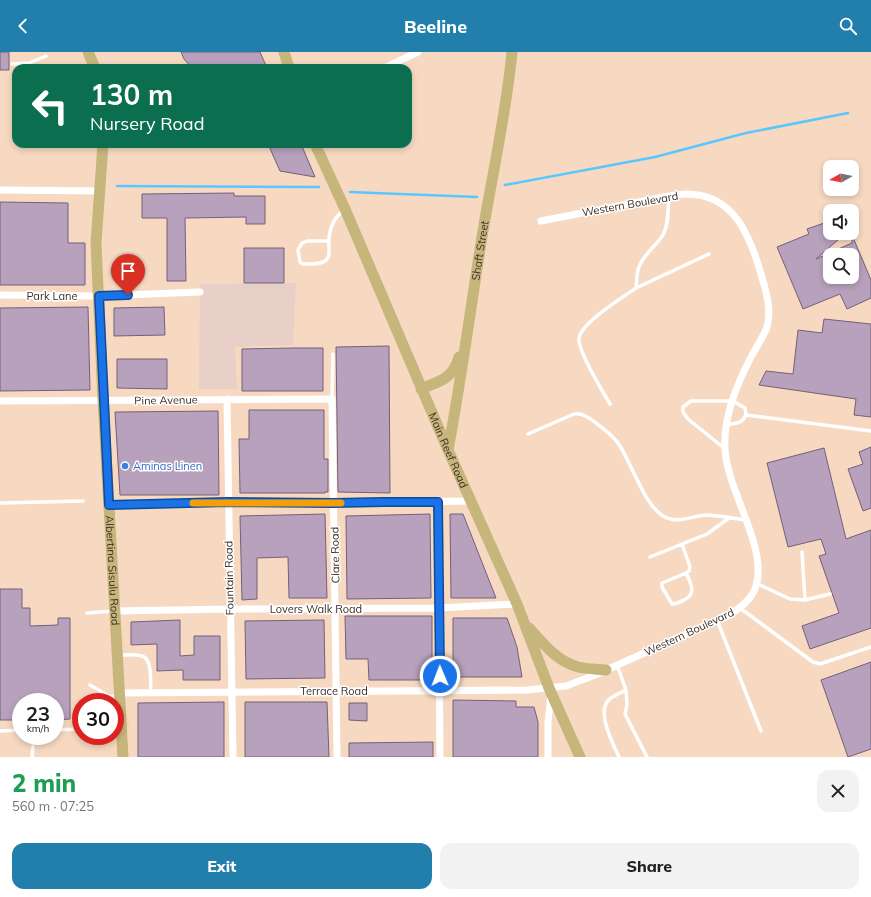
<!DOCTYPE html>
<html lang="en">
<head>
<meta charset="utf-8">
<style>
  :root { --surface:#fff; --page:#f2f2f2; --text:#202124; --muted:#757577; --accent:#227fac }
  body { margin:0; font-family:Mulish,sans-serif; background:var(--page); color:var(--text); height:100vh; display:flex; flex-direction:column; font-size:15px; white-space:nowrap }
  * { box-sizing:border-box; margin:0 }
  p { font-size:13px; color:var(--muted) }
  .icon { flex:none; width:22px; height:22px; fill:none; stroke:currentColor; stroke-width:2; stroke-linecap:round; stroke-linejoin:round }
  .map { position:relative; height:705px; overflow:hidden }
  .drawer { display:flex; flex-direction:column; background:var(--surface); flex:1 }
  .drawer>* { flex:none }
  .hud { position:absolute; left:12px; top:12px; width:400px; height:84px; border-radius:12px; box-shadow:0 2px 6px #0003; background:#0b6e4f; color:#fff; overflow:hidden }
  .needle { width:26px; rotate:261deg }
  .buttons { position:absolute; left:823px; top:108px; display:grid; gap:8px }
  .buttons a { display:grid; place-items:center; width:36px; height:36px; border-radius:8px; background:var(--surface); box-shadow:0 2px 6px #0003; font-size:20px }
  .speed { position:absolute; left:12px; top:641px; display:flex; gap:8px; font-size:20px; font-weight:700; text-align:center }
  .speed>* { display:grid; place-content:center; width:52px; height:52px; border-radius:50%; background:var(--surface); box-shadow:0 2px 6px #0003; line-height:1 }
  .speed small { font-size:10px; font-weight:400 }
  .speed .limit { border:6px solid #d22; background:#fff; color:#111 }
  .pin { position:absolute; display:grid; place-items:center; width:34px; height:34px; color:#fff; margin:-41px -17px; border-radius:50% 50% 50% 0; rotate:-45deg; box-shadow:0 0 4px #0007 }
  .pin .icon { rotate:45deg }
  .me { position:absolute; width:44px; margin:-22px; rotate:359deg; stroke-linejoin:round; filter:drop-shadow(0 0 3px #0008) }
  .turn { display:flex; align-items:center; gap:14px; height:84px; padding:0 12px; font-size:18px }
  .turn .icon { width:52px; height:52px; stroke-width:2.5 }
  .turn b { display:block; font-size:28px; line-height:34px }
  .round { display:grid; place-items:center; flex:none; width:42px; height:42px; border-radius:12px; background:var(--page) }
  .overview { display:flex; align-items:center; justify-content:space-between; height:68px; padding:0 12px }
  h1 { font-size:24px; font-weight:800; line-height:30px; color:#1e9e55 }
  .cta { display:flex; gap:8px; margin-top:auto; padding:8px 12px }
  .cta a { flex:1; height:46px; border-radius:12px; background:var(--accent); color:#fff; font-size:16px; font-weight:800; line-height:46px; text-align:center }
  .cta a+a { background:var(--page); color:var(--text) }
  header { display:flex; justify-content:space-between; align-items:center; height:52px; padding:0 12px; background:var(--accent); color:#fff; font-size:18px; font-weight:800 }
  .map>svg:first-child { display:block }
  .industrial { fill:#e8cfc8 }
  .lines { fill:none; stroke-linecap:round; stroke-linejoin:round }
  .stream { stroke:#59c7fe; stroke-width:2.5 }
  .building { fill:#b7a1bc; stroke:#746078; fill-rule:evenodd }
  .service { stroke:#fff; stroke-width:3.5 }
  .minor { stroke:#fff; stroke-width:7 }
  .primary { stroke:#c7b67c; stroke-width:11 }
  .route-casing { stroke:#114b97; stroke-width:10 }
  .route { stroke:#1a73e8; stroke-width:7 }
  .slow { stroke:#f59e0b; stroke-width:7 }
  .shop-dot { fill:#3f7fe0; stroke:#fff; stroke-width:1.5 }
  .labels { text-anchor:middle; stroke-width:3; stroke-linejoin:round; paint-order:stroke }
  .street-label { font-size:11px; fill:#3b2f27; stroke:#fff }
  .shop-label { font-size:11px; fill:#366cbe; stroke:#fff; text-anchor:start }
</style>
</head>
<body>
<header><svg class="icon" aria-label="back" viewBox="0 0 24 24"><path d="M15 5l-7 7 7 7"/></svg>Beeline<svg class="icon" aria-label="search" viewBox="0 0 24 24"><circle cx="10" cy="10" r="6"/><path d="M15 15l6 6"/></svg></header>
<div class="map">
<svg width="871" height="705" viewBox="0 0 871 705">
  <rect width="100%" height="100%" fill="#f7d9c2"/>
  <path class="industrial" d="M296 231 293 293 235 295 237 337H199L200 232Z"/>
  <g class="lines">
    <path class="stream" d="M505 133 655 105 746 81 848 61
      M117 134 319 135
      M350 140 477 145"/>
  </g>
  <path class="building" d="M0 0H9V18H0Z
    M181 0H260L267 16H192L184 7Z
    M268 92H301L315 125 280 119Z
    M234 141V144H265V172H246V165L185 166 186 229H167V166H142V142Z
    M0 150 68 151V191H85V233H0Z
    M830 169V181H846L816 207 852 191V183L871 228V246L847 257 840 242 803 257 777 195 809 182 807 177ZM830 203H852V225H830Z
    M244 196H284V231H244Z
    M88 255 90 338 0 339V256Z
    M164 255 165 283 114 284V256Z
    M824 267 871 272V365L854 363 856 347 759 333 766 319 793 322 798 278 822 281Z
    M389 294 390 441 338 440 336 295Z
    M293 296H323V339H242V297Z
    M117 307H167V337L117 336Z
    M249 358H324V407H328V440H325V441H240L239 387H249Z
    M218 359 219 443H120L115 360Z
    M871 395V456L863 459 848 417 863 412 859 400Z
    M824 396 846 487 871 478V576L810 597 802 574 839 561 819 504 826 502 821 487 788 495 767 411Z
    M325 462 327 546H289L288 505 257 506V547L242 548 240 464Z
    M430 462 431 546 347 547 346 464Z
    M450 462H463L496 546H451Z
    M0 537H22V556H30V574L58 573V566H70V667L55 668V650H21V668H0Z
    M345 564H432V628H369L368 607H346Z
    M453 566H507L517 595 522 625H453Z
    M180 568V604L194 603V584H220V628H183V618L157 619V592L131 593V570Z
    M324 568 325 626 246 627 245 569Z
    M871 610V697L848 705 821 628Z
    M453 648 516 649V655H534L538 670V705H453Z
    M224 650V705H138V651Z
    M245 650H327L329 705H245Z
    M349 651H367V669L349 668Z
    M433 690V705H349V691Z"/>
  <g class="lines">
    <path class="service" d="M12 12 29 11 46 4
      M328 189H307L302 191 298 198 300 210 303 212C309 212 323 213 327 207 330 204 329 199 329 195 328 180 332 167 344 158
      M636 236 709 202
      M332 347 333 302
      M610 352C603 340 577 298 579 286 581 271 623 245 636 236 637 229 636 222 639 215 643 203 656 194 663 183 669 172 668 156 669 144
      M746 363 871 379
      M528 382 574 362C582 361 590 366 596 371 605 378 614 384 620 394 632 413 644 452 663 464 678 473 693 463 708 463 720 464 733 466 745 468
      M724 396 688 367 683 360V355L691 349H733L745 356 746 363C742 372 735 371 726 373
      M0 451 83 449
      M682 492 690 515 689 519 686 521C691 531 697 542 684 548 680 550 677 552 672 552L662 535V531L686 521
      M650 505 707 482 729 466
      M756 531 790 547 805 548 802 500
      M805 548 830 542
      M740 556 813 610 820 612 871 595
      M87 561 114 559
      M717 568 761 679
      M119 603C126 603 135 602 142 604 153 607 150 631 151 640
      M617 613 626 638 627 653 625 662 647 705
      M90 633 109 644
      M91 645 118 644
      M55 678 81 677
      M0 679 21 678
      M32 705 33 694
      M619 705C613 692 598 663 607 650 610 645 620 641 626 638"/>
    <path class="minor" d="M384 16 418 0
      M0 138 100 139
      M0 243 99 244 200 240
      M227 347 233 705
      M0 349 332 347 337 705
      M438 450 440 705
      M109 453 228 450 334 451 471 449
      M115 559 230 557 439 556 517 552
      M119 641 527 638 566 634 595 623 727 564C739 557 752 548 756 534 768 495 727 439 725 397 723 366 736 334 750 307 755 297 763 286 767 275 772 257 766 239 761 222 750 184 734 142 687 142 681 142 675 143 669 144L541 169
      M548 705V670L551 643"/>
    <g class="primary">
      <path d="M88 0 95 16"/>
      <path d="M284 0 289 16"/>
      <path id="s1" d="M103 92 96 191 103 348 123 705"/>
      <path id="s2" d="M315 92 345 157 448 398 517 552 549 636 580 705"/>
      <path d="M421 337C440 329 453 327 459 305"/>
      <path id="s3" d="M448 398C461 329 470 260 481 191 491 128 506 64 512 0"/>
      <path d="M529 576C544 592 556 609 578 615 587 617 597 617 606 618"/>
    </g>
  </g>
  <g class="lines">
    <g class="route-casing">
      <path id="route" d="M128 243 99 244 109 453 228 450 334 451 384 450H438L440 624"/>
    </g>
    <use href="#route" class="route"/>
    <path class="slow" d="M193 451H341"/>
  </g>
  <circle class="shop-dot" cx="125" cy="414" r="4"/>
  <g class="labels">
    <g class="street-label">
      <text transform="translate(630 152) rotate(-10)" y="4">Western Boulevard</text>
      <text dy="4" stroke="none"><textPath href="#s3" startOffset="202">Shaft Street</textPath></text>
      <text x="52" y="248">Park Lane</text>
      <text transform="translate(166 348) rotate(-1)" y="4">Pine Avenue</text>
      <text dy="4" stroke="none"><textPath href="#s2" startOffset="334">Main Reef Road</textPath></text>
      <text transform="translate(335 503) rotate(-91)" y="4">Clare Road</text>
      <text dy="4" stroke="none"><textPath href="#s1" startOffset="427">Albertina Sisulu Road</textPath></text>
      <text transform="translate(229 526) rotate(-91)" y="4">Fountain Road</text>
      <text x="316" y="561">Lovers Walk Road</text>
      <text transform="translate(689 580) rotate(-25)" y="4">Western Boulevard</text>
      <text x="334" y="643">Terrace Road</text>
    </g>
    <g class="shop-label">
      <text x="133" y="418">Aminas Linen</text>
    </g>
  </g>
</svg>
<div class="buttons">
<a><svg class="needle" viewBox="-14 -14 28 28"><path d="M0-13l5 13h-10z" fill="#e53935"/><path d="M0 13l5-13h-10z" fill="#757577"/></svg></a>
<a><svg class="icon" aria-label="sound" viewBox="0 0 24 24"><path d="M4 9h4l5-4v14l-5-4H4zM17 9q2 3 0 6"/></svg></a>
<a><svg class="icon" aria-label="search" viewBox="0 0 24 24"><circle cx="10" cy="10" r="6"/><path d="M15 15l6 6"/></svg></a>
</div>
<div class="speed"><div>23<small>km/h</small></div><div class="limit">30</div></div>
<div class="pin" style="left:128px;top:243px;background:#d93025"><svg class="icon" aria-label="arrive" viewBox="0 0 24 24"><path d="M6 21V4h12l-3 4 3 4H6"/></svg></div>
<svg class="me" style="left:440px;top:624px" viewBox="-20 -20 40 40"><circle r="17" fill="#1a73e8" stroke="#fff" stroke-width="3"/><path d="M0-11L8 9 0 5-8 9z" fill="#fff"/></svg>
<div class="hud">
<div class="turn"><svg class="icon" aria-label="left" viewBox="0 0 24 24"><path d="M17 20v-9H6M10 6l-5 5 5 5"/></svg><div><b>130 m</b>Nursery Road</div></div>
</div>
</div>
<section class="drawer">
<div class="overview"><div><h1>2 min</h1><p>560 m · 07:25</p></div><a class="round"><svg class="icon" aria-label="close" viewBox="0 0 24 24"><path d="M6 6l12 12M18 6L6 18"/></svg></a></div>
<div class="cta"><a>Exit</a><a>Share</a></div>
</section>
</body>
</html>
